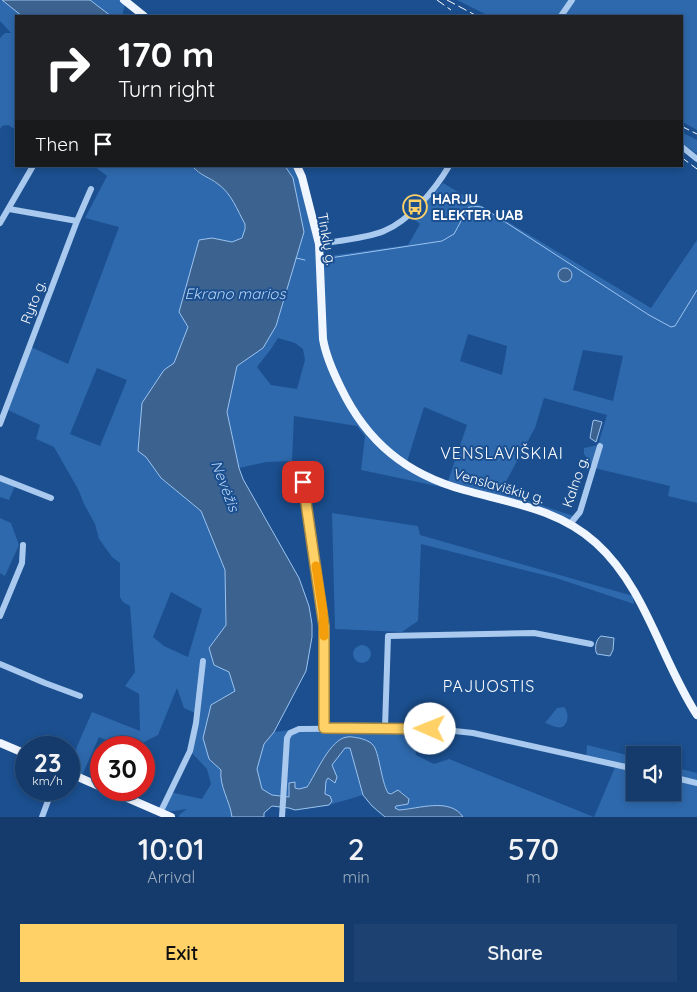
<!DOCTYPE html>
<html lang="en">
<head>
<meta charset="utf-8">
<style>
  :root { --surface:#143b6b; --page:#1d4271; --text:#f1f3f6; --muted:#9dadc1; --line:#33557e; --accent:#ffd166 }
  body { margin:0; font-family:Quicksand,sans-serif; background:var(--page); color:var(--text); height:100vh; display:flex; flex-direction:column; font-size:19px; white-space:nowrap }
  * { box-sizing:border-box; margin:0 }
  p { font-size:16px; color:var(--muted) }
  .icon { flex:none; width:28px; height:28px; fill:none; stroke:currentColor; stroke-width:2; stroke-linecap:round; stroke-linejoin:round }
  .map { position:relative; height:817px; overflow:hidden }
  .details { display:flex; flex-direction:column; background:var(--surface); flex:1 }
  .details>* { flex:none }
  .guide { position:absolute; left:15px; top:15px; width:668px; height:152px; border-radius:0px; box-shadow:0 2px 8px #0003,0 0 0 1px var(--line); background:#202124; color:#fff; overflow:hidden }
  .buttons { position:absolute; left:626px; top:746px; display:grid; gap:10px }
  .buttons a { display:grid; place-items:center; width:55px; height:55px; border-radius:0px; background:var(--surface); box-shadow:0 2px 8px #0003,0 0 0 1px var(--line); font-size:25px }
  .speed { position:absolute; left:15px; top:736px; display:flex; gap:10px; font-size:25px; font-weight:700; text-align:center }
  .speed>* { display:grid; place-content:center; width:65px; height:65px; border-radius:50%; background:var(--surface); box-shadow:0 2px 8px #0003,0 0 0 1px var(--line); line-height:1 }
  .speed small { font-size:12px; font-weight:400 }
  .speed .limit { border:8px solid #d22; background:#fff; color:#111 }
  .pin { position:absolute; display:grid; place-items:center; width:42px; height:42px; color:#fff; margin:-21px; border-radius:10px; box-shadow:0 2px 8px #0006 }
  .me { position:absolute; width:55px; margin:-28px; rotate:271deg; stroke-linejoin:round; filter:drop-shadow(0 0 4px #0008) }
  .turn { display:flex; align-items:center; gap:18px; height:105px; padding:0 20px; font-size:22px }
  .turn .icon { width:65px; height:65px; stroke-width:2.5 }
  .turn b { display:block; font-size:35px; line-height:42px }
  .then { display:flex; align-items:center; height:48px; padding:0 20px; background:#0003; gap:10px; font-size:19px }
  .eta { display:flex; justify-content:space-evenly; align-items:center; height:85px; text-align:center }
  .eta b { font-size:30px; font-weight:600; line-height:35px }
  .action { display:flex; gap:10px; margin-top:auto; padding:10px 20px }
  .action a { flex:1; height:58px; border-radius:0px; background:var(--accent); color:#111; font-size:20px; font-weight:600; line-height:58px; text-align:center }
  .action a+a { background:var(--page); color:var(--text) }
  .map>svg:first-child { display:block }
  .green { fill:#2e69ad; fill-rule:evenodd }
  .water { fill:#3c6290; stroke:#9cc4f0 }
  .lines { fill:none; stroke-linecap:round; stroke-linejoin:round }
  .stream { stroke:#9cc4f0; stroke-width:1 }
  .minor { stroke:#a9c9ee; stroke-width:6 }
  .major { stroke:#f0f6ff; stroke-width:8 }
  .rail { stroke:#fff; stroke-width:1; stroke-dasharray:9 4; stroke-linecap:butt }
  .route-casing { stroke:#a68842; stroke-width:12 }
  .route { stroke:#ffd166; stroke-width:9 }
  .slow { stroke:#f59e0b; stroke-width:9 }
  .labels { text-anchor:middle; stroke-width:4; stroke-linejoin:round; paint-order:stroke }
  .poi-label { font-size:14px; font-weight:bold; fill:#fff; stroke:#1b4f8f; text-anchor:start }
  .street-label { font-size:14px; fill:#fff; stroke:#1b4f8f }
  .water-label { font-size:15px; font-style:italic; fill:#b5d3f5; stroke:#1b4f8f }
  .quarter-label { font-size:16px; letter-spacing:1px; fill:#fff; stroke:#1b4f8f }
</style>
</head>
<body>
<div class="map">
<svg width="697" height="817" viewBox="0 0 697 817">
  <rect width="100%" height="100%" fill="#1b4f8f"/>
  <path class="green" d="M0 0 5 1 22 16H16V87L14 92 16 101V130L8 125 2 126 0 129V38L5 33H11L0 21Z
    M90 0H120L125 4 122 16H111Z
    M457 0H697V130L681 121V16H489Z
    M681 132 697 140V154L681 142Z
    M94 166H192L197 172 218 184 230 195 245 224 244 234C236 246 223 240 212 238L188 327 174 364 163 370 146 457 161 478 201 511 225 570 226 625 209 648 229 672 236 691 211 705 209 759 221 770C219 786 230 801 232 817H179V815L187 809 160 813 170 792 202 799 211 784 207 769 190 751 197 714 184 708 177 688 158 735 144 742 121 739 117 745 99 737 81 778 69 773V765L92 712 140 731 139 694 125 686 135 672 130 606 123 602 120 597V563L112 557 99 539 95 524 84 504 78 489 54 447 36 439 40 425 8 410 31 347 68 364 119 227 85 218 107 176ZM97 368 127 380 100 446 70 434ZM171 592 202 609 188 657 164 646 153 637Z
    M285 166H294L299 179 316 248 329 370 383 451 456 490 361 470 365 436 357 426 294 416 292 461 266 462 239 468 227 412 237 366 263 348 276 326 304 232 293 178ZM278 338 295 343 303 349 305 360 297 389 271 385 257 367 271 349Z
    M443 183 651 308 697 240V503L668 496 670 486 594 468 584 454V448L598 445 607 415 544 398 535 428 503 487 505 493 576 517 570 524 447 484 467 425 424 407 406 465 366 430 325 350 322 257 408 245 420 224 412 218ZM468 334 507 346 502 375 460 361ZM583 350 623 356 613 401 573 390Z
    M0 479 15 486 9 500 0 497Z
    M332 513 418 526 420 535 633 596 634 604 556 578 421 544 418 621 402 632 335 629Z
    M0 518 11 523 19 545 5 576 0 573Z
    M353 654a9 9 0 1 1 18 0a9 9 0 1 1-18 0Z
    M564 707C569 712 569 723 562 727 558 729 549 724 545 723L557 708Z
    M299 729H413L416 755 434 764 449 759 594 817 616 765 586 758 587 745 635 757V792H672L673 767 697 773V817H463C450 797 418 809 399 810L395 808 396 806 408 804 409 799 402 792 388 793 384 786 377 754 364 739C359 738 353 736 348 737 330 738 316 774 307 787L299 789 295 788 289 797 272 795 262 789 257 769 264 744 274 732Z
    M345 748H350L363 795 329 805 332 801 324 794 326 781 328 778 334 783 332 765Z"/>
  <path class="water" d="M2 0H90L111 16H22Z
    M192 166H285L293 178 304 232 276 326 263 348 237 366 227 412 239 468 243 479 299 578 309 606 312 624V637L306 671 274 732 264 744 257 769 262 789 272 795 289 797V783L295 782V788L299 789 307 787C316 774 330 739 347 737 351 736 356 738 359 738 363 739 370 741 373 745 379 751 381 781 388 793L391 794 398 790 409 799 408 804 396 806 395 808 399 810C418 809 450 797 463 817H385L372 806 363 795 350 748H345L332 765 337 777 335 783 328 778 326 781 325 794 330 796 332 801 329 805 295 810 289 808 272 806 264 813V817H232C230 801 219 786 221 770L209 759 203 738 211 705 235 691 229 672 214 665 209 648 226 625 225 570 201 511 161 478 146 457 138 451 142 403 164 370 174 363 188 327 179 312 199 240 212 238 232 242 242 238 245 229V224C237 210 232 194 218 184 209 177 201 176 192 166Z
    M558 275a7 7 0 1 1 14 0a7 7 0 1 1-14 0Z
    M594 420 602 422 596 442 590 438 593 421Z
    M601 636 614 638 613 650 610 656 597 654C594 649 596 639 601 636Z"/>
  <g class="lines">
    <path class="stream" d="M296 258 305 260
      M330 258 442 241 454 234 468 208 472 206 482 207 649 315 671 327 675 326 697 290"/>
    <path class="minor" d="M561 16 572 0
      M681 146 697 159
      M9 209 77 221
      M0 223 33 166
      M319 244C337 241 368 238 384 231 409 221 435 190 449 166
      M0 424 77 221 91 189
      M0 478 51 498
      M303 482 324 626V729
      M570 524 580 512 600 446
      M0 616 22 563 23 545
      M0 664 45 683 80 696
      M385 728 388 636 534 633 591 644
      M672 777 697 783
      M160 813 190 751 196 723 203 661
      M42 817 52 790
      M282 817 287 738 290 733 299 729 427 728 473 733 635 769"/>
    <path class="major" d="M124 0 144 16
      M297 166 302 177 319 244 323 339C326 357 333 372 341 388 367 442 406 474 464 490 511 503 558 509 596 543 646 588 661 660 697 715
      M0 743 26 754
      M69 773 101 787
      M109 790 171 817"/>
    <path class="rail" d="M437 0 451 10
      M447 0 477 16
      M681 126 697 134
      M681 157 697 169"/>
  </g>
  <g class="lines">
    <g class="route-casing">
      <path id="route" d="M303 482 324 626V728L430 729"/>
    </g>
    <use href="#route" class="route"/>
    <path class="slow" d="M316 566 323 612 324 636"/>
  </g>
  <defs>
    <g id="bus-ring" transform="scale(1.25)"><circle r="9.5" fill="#1b4f8f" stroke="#ffd166" stroke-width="1.5"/><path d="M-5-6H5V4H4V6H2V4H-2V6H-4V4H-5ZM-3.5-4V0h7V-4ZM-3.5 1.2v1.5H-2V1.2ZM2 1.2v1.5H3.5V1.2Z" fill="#ffd166"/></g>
  </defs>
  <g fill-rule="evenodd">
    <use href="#bus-ring" x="415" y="207"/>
  </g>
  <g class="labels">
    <g class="poi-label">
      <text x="432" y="204">HARJU<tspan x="432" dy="16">ELEKTER UAB</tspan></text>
    </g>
    <g class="street-label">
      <text transform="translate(327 239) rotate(80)" y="5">Tinklų g.</text>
      <text transform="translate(33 302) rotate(-69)" y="5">Ryto g.</text>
      <text transform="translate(575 482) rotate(-71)" y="5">Kalno g.</text>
      <text transform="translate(499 486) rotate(16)" y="5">Venslaviškių g.</text>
    </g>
    <g class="water-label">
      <text x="235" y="299">Ekrano marios</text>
      <text transform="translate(225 486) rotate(69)" y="5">Nevėžis</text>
    </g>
    <g class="quarter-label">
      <text x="502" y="459">VENSLAVIŠKIAI</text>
      <text x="489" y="692">PAJUOSTIS</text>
    </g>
  </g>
</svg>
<div class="buttons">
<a><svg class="icon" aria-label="sound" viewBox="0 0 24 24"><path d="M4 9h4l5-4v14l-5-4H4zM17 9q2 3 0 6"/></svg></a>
</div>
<div class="speed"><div>23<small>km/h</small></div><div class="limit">30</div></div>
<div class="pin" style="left:303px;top:482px;background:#d93025"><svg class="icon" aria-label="arrive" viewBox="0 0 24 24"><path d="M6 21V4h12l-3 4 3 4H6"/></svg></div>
<svg class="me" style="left:430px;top:729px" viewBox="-20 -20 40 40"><circle r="19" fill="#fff"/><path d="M0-13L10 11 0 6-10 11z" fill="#ffd166"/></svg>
<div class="guide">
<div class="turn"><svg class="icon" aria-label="right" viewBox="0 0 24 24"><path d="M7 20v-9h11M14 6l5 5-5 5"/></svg><div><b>170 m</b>Turn right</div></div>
<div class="then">Then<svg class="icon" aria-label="arrive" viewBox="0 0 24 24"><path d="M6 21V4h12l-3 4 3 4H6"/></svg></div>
</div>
</div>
<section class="details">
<div class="eta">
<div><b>10:01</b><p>Arrival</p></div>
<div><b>2</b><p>min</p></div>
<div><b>570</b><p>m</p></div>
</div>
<div class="action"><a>Exit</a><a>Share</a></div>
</section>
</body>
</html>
